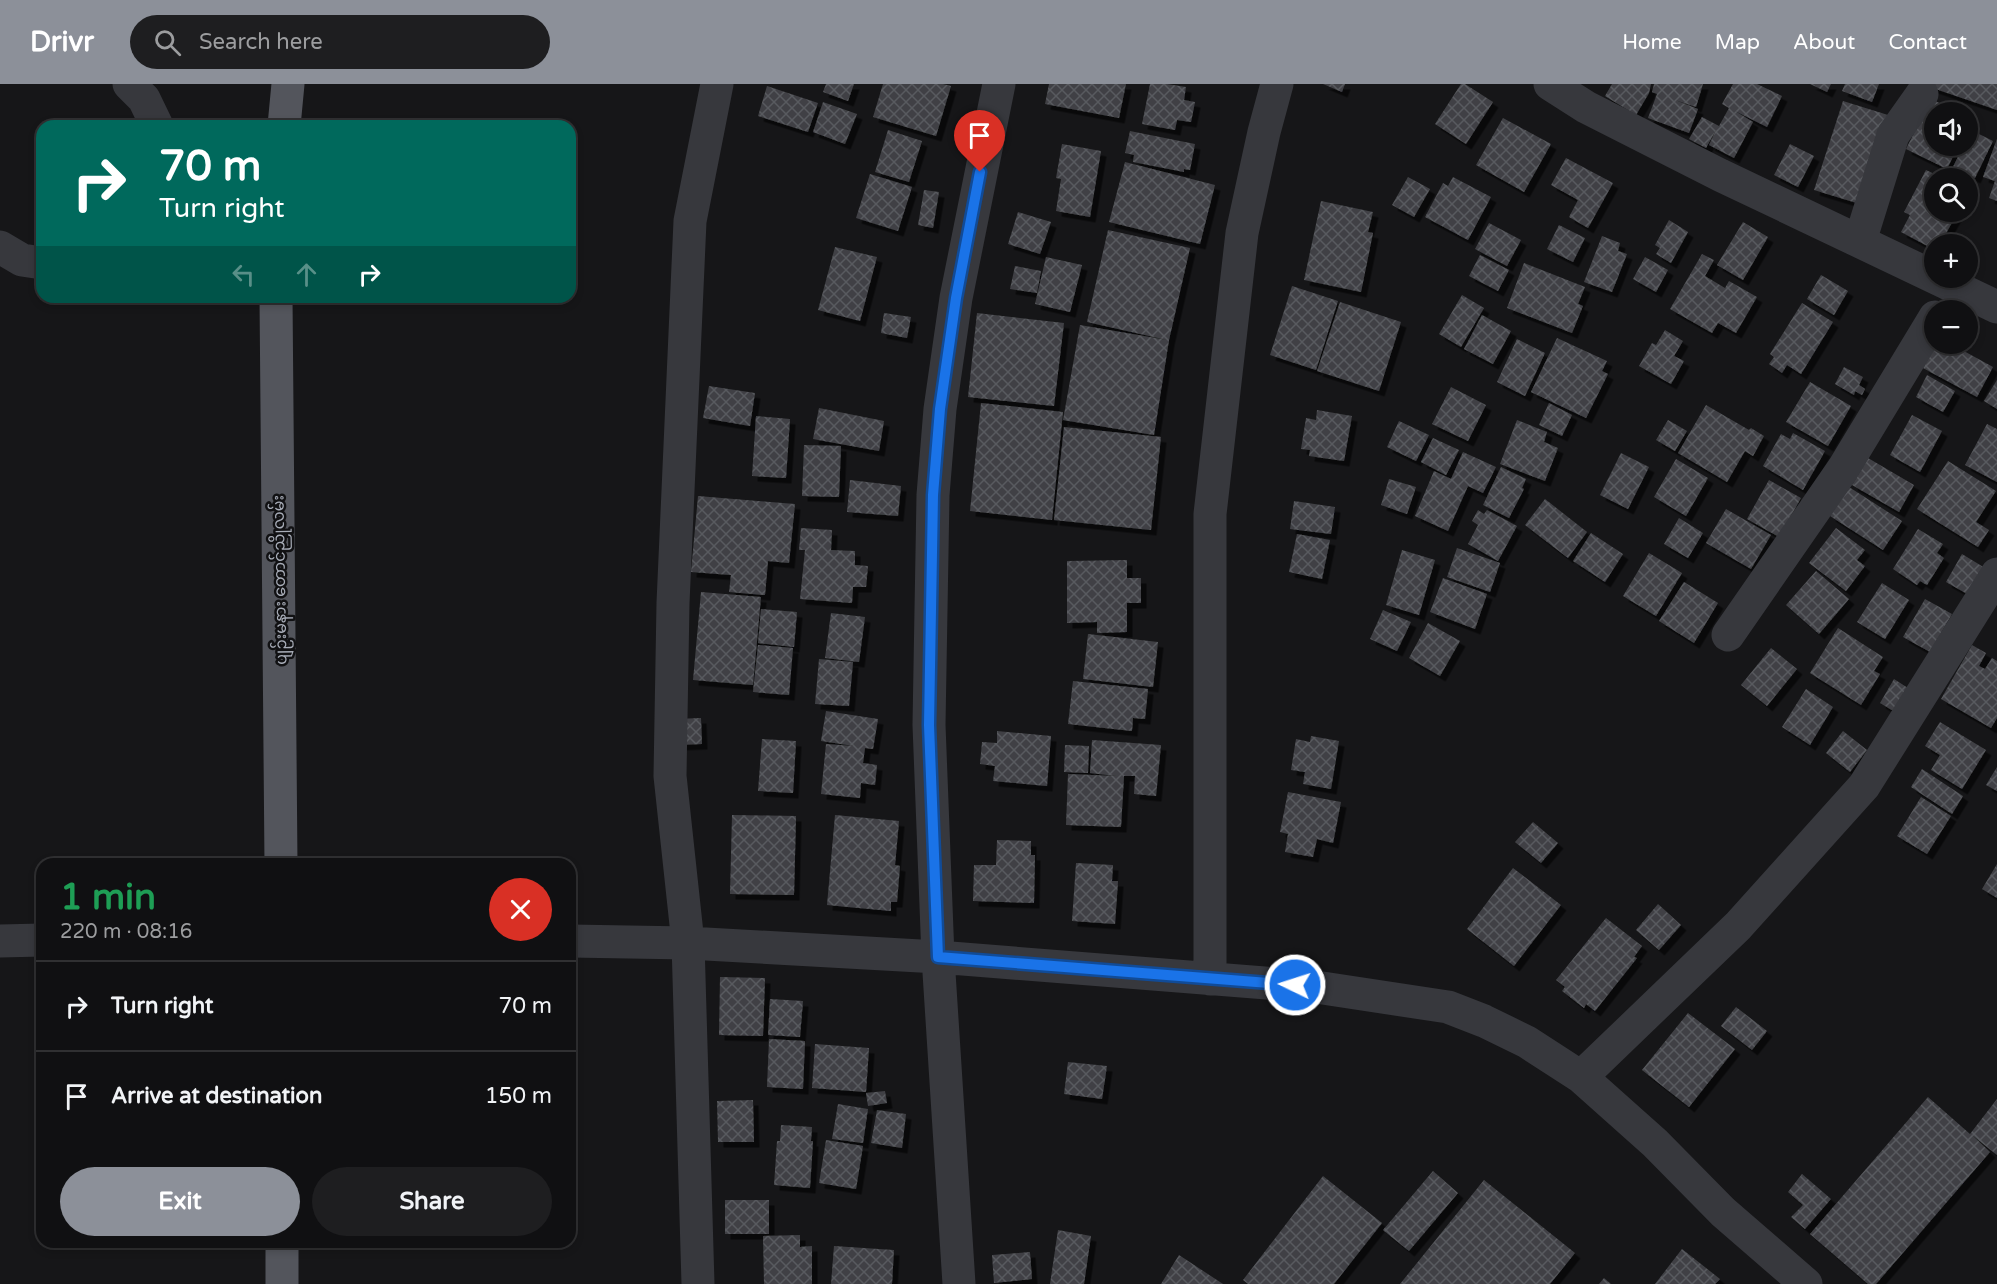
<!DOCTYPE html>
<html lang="en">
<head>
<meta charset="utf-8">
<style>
  :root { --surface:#101012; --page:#1e1e20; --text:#f1f3f6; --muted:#9c9d9f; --line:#303032; --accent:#8c9099 }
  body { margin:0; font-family:"Varela Round","Noto Sans Myanmar",sans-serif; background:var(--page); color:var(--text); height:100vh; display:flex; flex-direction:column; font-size:22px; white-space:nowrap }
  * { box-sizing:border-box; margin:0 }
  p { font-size:20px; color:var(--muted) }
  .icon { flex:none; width:33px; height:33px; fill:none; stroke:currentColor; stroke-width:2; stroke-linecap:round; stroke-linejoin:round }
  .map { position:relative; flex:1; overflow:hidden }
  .drawer { position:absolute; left:36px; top:774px; width:540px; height:390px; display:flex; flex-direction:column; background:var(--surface); border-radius:18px; box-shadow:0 3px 9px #0003,0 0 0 2px var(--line) }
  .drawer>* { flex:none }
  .top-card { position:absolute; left:36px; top:36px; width:540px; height:183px; border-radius:18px; box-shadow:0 3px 9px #0003,0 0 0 2px var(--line); background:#00695c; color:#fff; overflow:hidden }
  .fabs { position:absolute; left:1924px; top:18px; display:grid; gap:12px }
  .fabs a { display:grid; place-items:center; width:54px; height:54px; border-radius:50%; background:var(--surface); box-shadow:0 3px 9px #0003,0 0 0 2px var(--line); font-size:30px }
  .pin { position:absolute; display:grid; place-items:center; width:51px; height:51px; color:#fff; margin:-62px -26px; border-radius:50% 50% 50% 0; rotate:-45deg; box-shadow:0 0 6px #0007 }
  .pin .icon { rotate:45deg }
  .me { position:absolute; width:66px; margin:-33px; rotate:274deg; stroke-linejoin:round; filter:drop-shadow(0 0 4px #0008) }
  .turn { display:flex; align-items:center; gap:21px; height:126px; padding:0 24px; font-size:27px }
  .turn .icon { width:78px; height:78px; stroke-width:2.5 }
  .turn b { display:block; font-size:42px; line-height:51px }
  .lanes { display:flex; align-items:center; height:57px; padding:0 24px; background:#0003; justify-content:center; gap:30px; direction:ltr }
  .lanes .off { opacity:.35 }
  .round { display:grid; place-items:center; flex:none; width:63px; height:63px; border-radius:32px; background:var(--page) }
  .headline { display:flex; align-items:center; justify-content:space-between; height:102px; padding:0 24px }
  h1 { font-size:36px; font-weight:700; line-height:45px; color:#1e9e55 }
  .cta { display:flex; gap:12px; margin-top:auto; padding:12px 24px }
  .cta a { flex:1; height:69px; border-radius:36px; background:var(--accent); color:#fff; font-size:24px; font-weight:700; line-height:69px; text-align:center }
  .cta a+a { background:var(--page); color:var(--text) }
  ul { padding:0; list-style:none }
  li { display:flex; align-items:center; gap:18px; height:90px; padding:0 24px; border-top:2px solid var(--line) }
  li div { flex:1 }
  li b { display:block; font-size:22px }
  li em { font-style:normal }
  header { display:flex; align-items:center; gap:36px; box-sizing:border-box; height:84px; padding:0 30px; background:var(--accent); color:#fff }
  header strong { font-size:28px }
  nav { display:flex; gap:33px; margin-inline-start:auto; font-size:21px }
  .search { width:420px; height:54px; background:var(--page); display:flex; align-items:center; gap:15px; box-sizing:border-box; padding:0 21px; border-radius:33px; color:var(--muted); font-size:22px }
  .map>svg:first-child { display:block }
  .building { fill:url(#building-cross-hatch); filter:url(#shadow) }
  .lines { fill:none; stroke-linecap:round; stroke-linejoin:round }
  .minor { stroke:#37383d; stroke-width:33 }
  .primary { stroke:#53555c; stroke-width:33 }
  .route-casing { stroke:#114b97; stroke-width:15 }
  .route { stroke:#1a73e8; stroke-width:10 }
  .labels { text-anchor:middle; stroke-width:5; stroke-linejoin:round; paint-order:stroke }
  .street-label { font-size:16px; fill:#a8adb8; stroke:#111113 }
</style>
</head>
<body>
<header>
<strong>Drivr</strong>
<div class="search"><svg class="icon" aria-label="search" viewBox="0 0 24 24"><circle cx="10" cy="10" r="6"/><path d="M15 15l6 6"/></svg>Search here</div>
<nav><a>Home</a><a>Map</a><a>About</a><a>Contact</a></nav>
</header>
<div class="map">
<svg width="1997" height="1200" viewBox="0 0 1997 1200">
  <defs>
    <pattern id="building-cross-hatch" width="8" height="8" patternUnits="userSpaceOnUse" patternTransform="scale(1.5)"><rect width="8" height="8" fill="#404145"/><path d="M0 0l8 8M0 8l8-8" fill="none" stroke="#595a5e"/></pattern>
    <filter id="shadow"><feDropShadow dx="5.5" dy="5.5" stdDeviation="0" flood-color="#0009"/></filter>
  </defs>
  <rect width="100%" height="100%" fill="#161618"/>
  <path class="building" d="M826 0H854L848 17 823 8Z
    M883 0H943L951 2 936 52 873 33Z
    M1049 0H1126L1119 34 1045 20Z
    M1150 0H1167L1186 3 1184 16 1195 18 1191 38 1177 36 1175 46 1142 40Z
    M1323 0H1345L1342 8Z
    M1461 0H1465L1493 18 1466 60 1435 40Z
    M1612 0H1651L1649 9 1636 31 1605 12Z
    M1654 0H1703L1696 23 1675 16 1698 25 1689 49 1648 34 1657 10 1652 8Z
    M1733 0H1757L1782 12 1767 43 1735 27 1753 38 1734 74 1709 61 1716 46 1706 64 1689 55 1702 33 1719 42 1729 24 1722 20Z
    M1810 0H1831L1827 8Z
    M1845 0H1879L1872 18 1842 7Z
    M1921 0H1997V26Z
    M767 2 818 19 808 48 758 32Z
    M1931 15 1958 28H1935V62H1958L1947 85 1906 65Z
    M1843 17 1888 31 1860 120 1814 106Z
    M823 18 857 30 845 60 813 48Z
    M1503 34 1551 60 1524 108 1476 81Z
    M888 46 922 57 909 98 875 88Z
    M1971 46 1993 57 1975 94 1953 83 1963 62H1968V51Z
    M1130 47 1195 60 1190 86 1184 85V88L1133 78 1134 71 1125 69Z
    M1997 55V117L1989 114 1995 97 1983 93Z
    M1062 60 1101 67 1090 133 1056 127 1061 95 1056 94Z
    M1790 60 1814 72 1798 103 1774 91Z
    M1566 74 1613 99 1588 144 1569 133 1578 116 1551 101Z
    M1125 78 1215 101 1200 160 1109 138Z
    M1926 86 1943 94H1935V128H1958L1940 160H1935V166L1901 148 1910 131 1904 128Z
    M870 90 912 103 898 147 856 134Z
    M1408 93 1430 105 1414 133 1392 121Z
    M1453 93 1491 113 1468 156 1425 133 1443 99 1448 102Z
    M924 106 939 108 933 144 918 141Z
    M1321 117 1373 128 1368 148 1373 149 1361 208 1304 196Z
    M1018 128 1051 138 1040 170 1008 160Z
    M1669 136 1688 148 1671 179 1656 170 1660 164 1655 161Z
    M1743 138 1768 153 1743 196 1717 181Z
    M1489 139 1521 156 1507 182 1475 165Z
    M1559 141 1585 154 1573 178 1547 165Z
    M1108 146 1190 164 1169 256 1154 351 1063 336 1080 241 1167 256 1087 238Z
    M1602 152 1620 159 1618 167 1627 170 1612 208 1584 198Z
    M835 163 877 173 860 237 818 226Z
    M1702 170 1714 176 1705 192 1725 204 1729 197 1757 213 1736 249 1718 239 1712 249 1670 225Z
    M1480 171 1509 186 1498 207 1469 192Z
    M1046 173 1082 181 1070 228 1035 220Z
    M1645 173 1668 186 1656 208 1633 195Z
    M1524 179 1585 203 1578 220 1583 222 1572 249 1507 224Z
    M1015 182 1041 187 1037 209 1010 205Z
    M1821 191 1848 207 1834 231 1807 215Z
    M1292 202 1338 217 1316 286 1270 271Z
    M1462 211 1484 224 1461 263 1439 250Z
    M1340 218 1401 238 1379 307 1317 287Z
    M1802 219 1833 238 1801 290 1787 281 1782 289 1769 280 1774 273 1770 270Z
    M884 229 911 233 907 254 881 249Z
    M977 229 1064 239 1054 322 968 313Z
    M1482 231 1511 247 1493 280 1464 265Z
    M1665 246 1683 257 1674 272 1684 277 1671 300 1639 282 1652 259 1656 261Z
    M1557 254 1607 277 1602 287 1608 290 1586 334 1531 308Z
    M1517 255 1545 269 1525 312 1497 298Z
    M1936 260H1951L1993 283 1977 313 1923 284Z
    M1844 283 1863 293 1859 301 1865 305 1862 311 1855 307 1854 311 1835 300Z
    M1927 291 1955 307 1943 328 1916 313Z
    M1997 296V325L1984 317Z
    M1810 298 1851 322 1828 362 1786 338Z
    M709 302 755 309 750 342 703 334Z
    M1451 303 1486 321 1468 357 1432 340Z
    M981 319 1063 328 1052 436 970 427Z
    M1549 319 1572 331 1562 352 1539 341Z
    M1706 321 1749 346 1751 344 1764 352 1753 372 1745 367 1727 398 1678 369Z
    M819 324 884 337 879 367 813 355Z
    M1317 326 1352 332 1344 377 1309 372 1310 366 1301 365 1306 334 1316 336Z
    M1912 331 1942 347 1920 388 1890 371Z
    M756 332 790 335 786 394 752 392Z
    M1517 336 1547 348 1544 358 1558 364 1545 397 1500 380Z
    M1668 336 1687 347 1675 367 1656 356Z
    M1399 337 1429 351 1416 377 1387 363Z
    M1987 340 1997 345V398L1965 381Z
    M1064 343 1161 353 1151 446 1054 436Z
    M1793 349 1825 367 1803 406 1763 382 1781 350 1790 355Z
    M1433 354 1459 366 1446 391 1421 378Z
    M804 361 841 362 839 413 802 412Z
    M1463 368 1496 383 1483 409 1468 402 1448 447 1415 432 1434 387 1451 395Z
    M1621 369 1649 383 1628 425 1600 411Z
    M1868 374 1914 401 1899 428 1852 401Z
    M1676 375 1708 394 1686 432 1654 413Z
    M1948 377 1996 407 1976 438 1989 446 1978 463 1917 425Z
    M1501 383 1526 395 1522 404 1524 405 1509 434 1483 421Z
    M1389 395 1416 403 1407 430 1381 421Z
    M850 396 901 402 898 432 847 428Z
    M1769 396 1801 414 1779 453 1747 435Z
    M1849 403 1902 437 1883 466 1830 432Z
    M698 412 795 420 789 479 768 477 765 511 729 508 731 491 691 488Z
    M1545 415 1587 448 1568 474 1525 441Z
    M1294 417 1335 423 1331 450 1290 445Z
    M1726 425 1771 451 1751 485 1706 459Z
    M1478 426 1484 430 1487 426 1517 442 1498 477 1468 460 1478 441 1472 437Z
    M1679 434 1703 449 1688 474 1664 460Z
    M801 444 832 446 831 466 855 467V481L868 482 866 503H853L852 519 800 515 805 466H799Z
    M1836 444 1865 466 1857 476 1865 482 1846 507 1809 479Z
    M1918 445 1943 460 1937 469 1944 474 1927 501 1920 497 1917 501 1893 485Z
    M1591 449 1623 470 1605 498 1573 477Z
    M1297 450 1330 456 1322 495 1289 488Z
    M1457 464 1500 479 1490 508 1447 493Z
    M1402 466 1435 476 1419 531 1386 521Z
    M1649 469 1682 489 1656 532 1623 512Z
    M1962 470 1985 484 1969 511 1946 498Z
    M1127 476V494H1141V519H1127V548L1097 549V538L1067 539V477Z
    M1816 487 1849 515 1819 550 1786 521Z
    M1443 494 1487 510 1475 545 1430 528Z
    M1684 498 1718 519 1694 559 1659 537Z
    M1882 499 1909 516 1885 555 1857 538Z
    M701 508 761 513 753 601 693 596Z
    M1925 515 1952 530 1930 568 1903 553Z
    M761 525 797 528 794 563 758 559Z
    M1383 526 1411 538 1397 567 1370 555Z
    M831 529 865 533 859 578 825 574Z
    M1428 539 1460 557 1440 592 1409 574Z
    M1838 544 1883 573 1874 587 1880 590 1861 621 1810 589Z
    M1088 550 1158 558 1153 603 1083 595Z
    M758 561 793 564 789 611 753 608Z
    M1972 561 1986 569 1979 582 1985 585 1992 574 1997 577V634L1991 644 1941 615Z
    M1771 564 1797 585 1767 622 1741 601Z
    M819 575 853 578 849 622 815 620Z
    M1894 595 1908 604 1895 628 1880 619Z
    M1073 597 1148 605 1145 635 1133 634 1132 647 1068 640Z
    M1806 605 1833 623 1810 661 1782 643Z
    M826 627 878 635 873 665 865 664 863 679 877 681 875 701 861 699 860 714 821 710 826 660 854 662 821 657Z
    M701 634 702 660 677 661 676 635Z
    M1940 638 1986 666 1962 705 1931 686 1940 671 1925 662Z
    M997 647 1051 652 1047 702 993 697 995 682 980 680 982 658 997 659Z
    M1843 647 1867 666 1850 688 1826 669Z
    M1311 652 1339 657 1331 705 1303 700 1305 688 1291 686 1296 655 1310 658Z
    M762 655 796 657 793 709 758 707Z
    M1092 656 1161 661 1156 712 1134 710 1135 692H1124L1121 743 1066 741 1068 690 1116 692 1090 689Z
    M1065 661 1089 662 1088 689 1064 688Z
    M1997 683V707L1986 701Z
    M1922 685 1963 712 1952 730 1911 703Z
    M1288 708 1341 718 1333 759 1317 755 1313 773 1285 768 1288 750 1280 748Z
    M1921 713 1951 732 1927 770 1897 752Z
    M732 731 796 732 794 811 730 810Z
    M835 731 899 737 895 781 900 782 897 818H891V827L827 821Z
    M1533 738 1558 759 1541 779 1515 758Z
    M997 756 1031 757V771H1035L1034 819 973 817 974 781H996Z
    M1076 779 1113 781 1112 797H1118L1115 840 1072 837Z
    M1997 780V814L1982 805Z
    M1513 784 1561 821 1514 882 1467 845Z
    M1658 820 1681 841 1659 866 1636 846Z
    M1606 834 1642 862 1634 873 1637 874 1595 927 1586 920 1584 924 1562 907 1565 903 1556 896Z
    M720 893 765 894 763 952 719 951Z
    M770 915 803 917 800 953 768 951Z
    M1736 923 1767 947 1752 966 1721 942Z
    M1688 929 1735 965 1689 1023 1642 986Z
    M769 955 805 957 803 1005 767 1003Z
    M815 960 869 964 866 1008 812 1004Z
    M1068 978 1107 982 1102 1015 1064 1010Z
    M885 1007 887 1019 868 1022 866 1009Z
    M1928 1013 1970 1050 1997 1015V1071L1972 1051 1990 1068 1876 1200H1868L1810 1150Z
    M753 1016 754 1058H718L717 1017Z
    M838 1020 868 1025 863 1059 832 1055Z
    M877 1026 906 1030 902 1064 871 1059Z
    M781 1041 812 1043 811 1057H813L810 1104 774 1101 777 1057H780Z
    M826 1056 863 1062 856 1105 819 1099Z
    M1433 1087 1458 1109 1409 1167 1383 1146Z
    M1802 1090 1831 1115 1805 1145 1791 1133 1803 1121 1788 1108Z
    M1323 1092 1382 1139 1334 1200H1248L1243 1196Z
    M1484 1096 1575 1169 1550 1200H1400Z
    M725 1116H769V1150H725Z
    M1058 1146 1091 1152 1084 1200H1050Z
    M800 1151V1163L812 1162V1200H764L763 1152Z
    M834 1162 894 1166 892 1200H831Z
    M1682 1165 1720 1195 1715 1200H1655Z
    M1030 1168 1032 1195 994 1199 992 1171Z
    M1179 1171 1223 1200H1161Z
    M1604 1194 1611 1200H1599Z"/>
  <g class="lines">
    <path class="minor" d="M129 0 144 15 157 42
      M1550 0 1586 23 1720 91 1997 223
      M1860 157 1893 51 1922 10
      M0 163 22 176 42 179
      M1728 551 1843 385 1935 233
      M0 857 42 856
      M570 857 688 859 938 873 1316 903 1448 923 1484 937 1527 958 1581 993 1655 1059 1723 1128 1806 1200
      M1210 895V430L1242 149 1264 48 1277 0
      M1581 993 1738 842 1864 702 1997 490
      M698 1200 688 859 670 692 673 519 690 137 717 0
      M959 1200 938 873 929 641 933 411 940 325 956 214 999 0"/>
    <path class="primary" d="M284 42 288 0
      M276 213 281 780
      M282 1158V1200"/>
  </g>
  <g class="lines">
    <g class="route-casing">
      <path id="route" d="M980 88 956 214 940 325 933 411 929 641 938 873 1295 901"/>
    </g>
    <use href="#route" class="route"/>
  </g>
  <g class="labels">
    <g class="street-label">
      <text transform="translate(279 496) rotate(-91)" y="6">ပျဉ်းမနား တောင်ညိုလမ်း</text>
    </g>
  </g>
</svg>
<div class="fabs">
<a><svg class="icon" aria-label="sound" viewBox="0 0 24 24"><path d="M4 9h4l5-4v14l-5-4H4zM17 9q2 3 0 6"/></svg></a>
<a><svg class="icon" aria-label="search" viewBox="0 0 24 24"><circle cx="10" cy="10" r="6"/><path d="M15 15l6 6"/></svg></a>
<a>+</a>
<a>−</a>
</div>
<div class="pin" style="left:980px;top:88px;background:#d93025"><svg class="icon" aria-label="arrive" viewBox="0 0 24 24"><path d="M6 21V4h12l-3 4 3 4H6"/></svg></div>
<svg class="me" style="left:1295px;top:901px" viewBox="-20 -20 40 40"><circle r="17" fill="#1a73e8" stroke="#fff" stroke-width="3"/><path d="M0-11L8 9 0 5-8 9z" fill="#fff"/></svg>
<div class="top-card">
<div class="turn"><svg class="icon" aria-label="right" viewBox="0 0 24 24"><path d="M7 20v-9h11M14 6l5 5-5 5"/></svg><div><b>70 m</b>Turn right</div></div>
<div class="lanes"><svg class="icon off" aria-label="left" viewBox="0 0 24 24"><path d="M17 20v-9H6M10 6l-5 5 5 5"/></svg><svg class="icon off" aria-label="ahead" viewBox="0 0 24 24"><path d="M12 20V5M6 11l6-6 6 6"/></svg><svg class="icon" aria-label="right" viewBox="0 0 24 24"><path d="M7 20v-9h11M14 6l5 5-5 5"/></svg></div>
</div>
<section class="drawer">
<div class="headline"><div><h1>1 min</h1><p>220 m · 08:16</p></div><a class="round" style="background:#d93025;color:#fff"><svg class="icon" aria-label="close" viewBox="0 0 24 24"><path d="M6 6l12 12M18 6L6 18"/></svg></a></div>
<ul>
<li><svg class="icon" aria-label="right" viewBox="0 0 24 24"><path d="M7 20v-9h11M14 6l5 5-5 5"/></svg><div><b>Turn right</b></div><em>70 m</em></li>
<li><svg class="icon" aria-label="arrive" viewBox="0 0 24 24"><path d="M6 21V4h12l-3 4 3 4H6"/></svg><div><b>Arrive at destination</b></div><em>150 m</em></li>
</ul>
<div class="cta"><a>Exit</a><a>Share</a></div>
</section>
</div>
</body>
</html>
